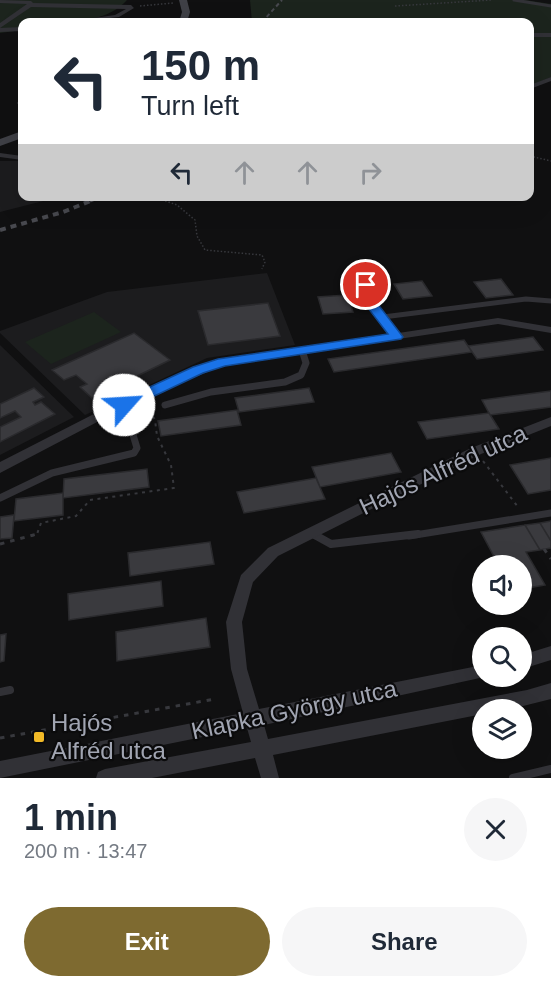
<!DOCTYPE html>
<html lang="en">
<head>
<meta charset="utf-8">
<style>
  :root { --surface:#fff; --page:#f6f6f7; --text:#1f2937; --muted:#747a83; --accent:#7e6a30 }
  body { margin:0; font-family:Helvetica,sans-serif; background:var(--page); color:var(--text); height:100vh; display:flex; flex-direction:column; font-size:22px; white-space:nowrap }
  * { box-sizing:border-box; margin:0 }
  p { font-size:20px; color:var(--muted) }
  .icon { flex:none; width:33px; height:33px; fill:none; stroke:currentColor; stroke-width:2; stroke-linecap:round; stroke-linejoin:round }
  .map { position:relative; height:778px; overflow:hidden }
  .side { display:flex; flex-direction:column; background:var(--surface); flex:1 }
  .side>* { flex:none }
  .top-card { position:absolute; left:18px; top:18px; width:516px; height:183px; border-radius:12px; box-shadow:0 6px 24px #0002; background:#fff; color:var(--text); overflow:hidden }
  .fabs { position:absolute; left:472px; top:555px; display:grid; gap:12px }
  .fabs a { display:grid; place-items:center; width:60px; height:60px; border-radius:50%; background:var(--surface); box-shadow:0 6px 24px #0002; font-size:30px }
  .pin { position:absolute; display:grid; place-items:center; width:51px; height:51px; color:#fff; margin:-26px; border:3px solid #fff; border-radius:50%; box-shadow:0 2px 6px #0007 }
  .me { position:absolute; width:66px; margin:-33px; rotate:64deg; stroke-linejoin:round; filter:drop-shadow(0 0 4px #0008) }
  .turn { display:flex; align-items:center; gap:21px; height:126px; padding:0 24px; font-size:27px }
  .turn .icon { width:78px; height:78px; stroke-width:2.5 }
  .turn b { display:block; font-size:42px; line-height:51px }
  .lanes { display:flex; align-items:center; height:57px; padding:0 24px; background:#0003; justify-content:center; gap:30px; direction:ltr }
  .lanes .off { opacity:.35 }
  .round { display:grid; place-items:center; flex:none; width:63px; height:63px; border-radius:32px; background:var(--page) }
  .head { display:flex; align-items:center; justify-content:space-between; height:102px; padding:0 24px }
  h1 { font-size:36px; font-weight:700; line-height:45px }
  .cta { display:flex; gap:12px; margin-top:auto; padding:12px 24px }
  .cta a { flex:1; height:69px; border-radius:36px; background:var(--accent); color:#fff; font-size:24px; font-weight:700; line-height:69px; text-align:center }
  .cta a+a { background:var(--page); color:var(--text) }
  .map>svg:first-child { display:block }
  .built { fill:#1c1c1e }
  .green { fill:#1c241d }
  .building { fill:#3a3a3e; stroke:#2a2a2d; stroke-width:1.5 }
  .lines { fill:none; stroke-linecap:round; stroke-linejoin:round }
  .path-far2 { stroke:#37383d; stroke-width:1.5; stroke-dasharray:1.5 2; stroke-linecap:butt }
  .path-far1 { stroke:#37383d; stroke-width:2; stroke-dasharray:3 4.5; stroke-linecap:butt }
  .path { stroke:#37383d; stroke-width:3; stroke-dasharray:4.5 6; stroke-linecap:butt }
  .service-far3 { stroke:#313136; stroke-width:3 }
  .service-far2 { stroke:#313136; stroke-width:5 }
  .service-far1 { stroke:#313136; stroke-width:7 }
  .service { stroke:#313136; stroke-width:8 }
  .minor { fill:#313136; fill-rule:evenodd }
  .secondary { fill:#3f4046; fill-rule:evenodd }
  .rail-far2 { stroke:#48494f; stroke-width:2; stroke-dasharray:4 3; stroke-linecap:butt }
  .rail-far1 { stroke:#48494f; stroke-width:3; stroke-dasharray:4.5 4; stroke-linecap:butt }
  .rail { stroke:#48494f; stroke-width:4; stroke-dasharray:6 5; stroke-linecap:butt }
  .route { fill:#1a73e8; stroke:#114b97; stroke-width:1.5 }
  .poi-dot { fill:#f2ba27; stroke:#0b0b0c; stroke-width:2 }
  .labels { text-anchor:middle; stroke-width:4.5; stroke-linejoin:round; paint-order:stroke }
  .near-street-label { font-size:24px; fill:#a1a5b2; stroke:#0b0b0c }
  .near-poi-label { font-size:24px; fill:#a1a5b2; stroke:#0b0b0c; text-anchor:start }
</style>
</head>
<body>
<div class="map">
<svg width="551" height="778" viewBox="0 0 551 778">
  <rect width="100%" height="100%" fill="#101011"/>
  <path class="built" d="M0 161H22V196L59 197 0 212Z
    M267 273 295 345 207 358 85 415 0 333V331L107 292Z
    M0 345 74 417 0 455Z"/>
  <path class="green" d="M0 0H127C103 27 56 22 22 22V30L0 33Z
    M250 0H525L551 4V77L530 86V22H252Z
    M94 312 121 332 51 364 25 342Z"/>
  <path class="building" d="M501 279 513 295 486 298 474 282Z
    M422 281 432 296 403 299 394 284Z
    M347 295 353 312 323 314 318 297Z
    M268 303 280 336 208 345 198 311Z
    M134 333 170 360 92 398 80 387 87 384 76 375 64 380 52 370Z
    M533 337 543 350 477 359 468 346Z
    M464 340 472 352 334 372 328 359Z
    M34 388 44 397 33 402 35 405 41 402 55 414 0 442V427L21 417 15 411 0 418V404Z
    M309 388 314 402 239 412 235 398Z
    M551 391V407L490 415 482 400Z
    M237 410 241 425 161 436 158 421Z
    M489 413 499 429 427 439 418 422Z
    M391 453 401 472 320 487 312 467Z
    M551 458V490L528 494 510 465Z
    M147 469 149 487 63 498 64 479Z
    M316 478 325 499 244 513 237 492Z
    M63 493V515L14 521 16 499Z
    M14 515 12 538 0 539V517Z
    M551 521V541L540 523Z
    M540 523 551 541V548L540 550 525 525Z
    M525 525 540 550 526 552 545 585 522 589V566H499L481 532Z
    M210 542 214 564 130 576 128 553Z
    M161 581 163 606 69 620 68 594Z
    M206 618 210 647 117 661 116 632Z
    M6 634 4 661 0 662V635Z"/>
  <g class="lines">
    <path class="path-far2" d="M140 6 173 3
      M395 6 491 0
      M463 20 466 22
      M22 101 18 103 22 105
      M530 156 551 161
      M152 196 177 205 195 220 197 236 205 250 262 255 265 262 262 269"/>
    <path class="path-far1" d="M483 461 518 507
      M31 536 37 534 41 523 76 516 90 500 174 488 171 465 157 436 155 420 146 404"/>
    <path class="path" d="M0 544 37 534
      M544 549 551 559
      M0 738 215 699"/>
    <path class="service-far3" d="M514 0 551 6"/>
    <path class="service-far2" d="M366 285 374 307 396 337
      M383 317 526 299 551 301"/>
    <path class="service-far1" d="M165 405 211 392 285 382 301 375 306 363 302 350
      M0 498 52 473 134 453 137 448 124 405
      M311 533 316 536
      M409 536 551 513"/>
    <path class="service" d="M313 534 331 544 418 534
      M0 692 10 690
      M513 778 551 769"/>
    <path class="minor" d="M0 0 31 1 33 3 131 5 134 8 119 17 78 22 80 20 115 15 126 9 31 7 0 28V23L27 4 0 3Z
      M22 27V31L0 32V28Z
      M530 33H551V37H530Z
      M551 77V81L530 89V85Z
      M0 153 22 156V160L0 157Z
      M498 318 551 327V333L498 324 225 365 141 399 0 473V462L133 394 219 360Z
      M551 417V426L481 454 278 556 253 582 242 622 247 669 259 709 483 665V676H489L264 725 268 739 527 690 551 683V699L507 710H483V714L273 755 279 778H261L255 758 152 778H96L98 772 105 769 251 742 247 728 0 778V761L243 713 231 669 226 622 241 575 268 548 471 448Z
      M551 646V660L522 669V655Z"/>
    <path class="secondary" d="M179 0H187L190 12 187 22H179L182 12Z
      M22 131V138L0 146V139Z"/>
    <path class="rail-far2" d="M262 22 282 0"/>
    <path class="rail-far1" d="M90 201 103 196"/>
    <path class="rail" d="M0 230 63 212 93 200"/>
  </g>
  <path class="route" d="M366 282 372 285 380 307 403 337 401 339 225 366 203 373 129 408 124 409 117 405 119 401 193 367 218 359 388 334 368 308 360 285Z"/>
  <rect class="poi-dot" x="33" y="731" width="12" height="12" rx="3"/>
  <g class="labels">
    <g class="near-street-label">
      <text transform="translate(443 470) rotate(-25)" y="8">Hajós Alfréd utca</text>
      <text transform="translate(294 710) rotate(-12)" y="8">Klapka György utca</text>
    </g>
    <g class="near-poi-label">
      <text x="51" y="731">Hajós<tspan x="51" dy="28">Alfréd utca</tspan></text>
    </g>
  </g>
</svg>
<div class="fabs">
<a><svg class="icon" aria-label="sound" viewBox="0 0 24 24"><path d="M4 9h4l5-4v14l-5-4H4zM17 9q2 3 0 6"/></svg></a>
<a><svg class="icon" aria-label="search" viewBox="0 0 24 24"><circle cx="10" cy="10" r="6"/><path d="M15 15l6 6"/></svg></a>
<a><svg class="icon" aria-label="layers" viewBox="0 0 24 24"><path d="M12 4l9 5-9 5-9-5zM3 14l9 5 9-5"/></svg></a>
</div>
<div class="pin" style="left:366px;top:285px;background:#d93025"><svg class="icon" aria-label="arrive" viewBox="0 0 24 24"><path d="M6 21V4h12l-3 4 3 4H6"/></svg></div>
<svg class="me" style="left:124px;top:405px" viewBox="-20 -20 40 40"><circle r="19" fill="#fff"/><path d="M0-13L10 11 0 6-10 11z" fill="#1a73e8"/></svg>
<div class="top-card">
<div class="turn"><svg class="icon" aria-label="left" viewBox="0 0 24 24"><path d="M17 20v-9H6M10 6l-5 5 5 5"/></svg><div><b>150 m</b>Turn left</div></div>
<div class="lanes"><svg class="icon" aria-label="left" viewBox="0 0 24 24"><path d="M17 20v-9H6M10 6l-5 5 5 5"/></svg><svg class="icon off" aria-label="ahead" viewBox="0 0 24 24"><path d="M12 20V5M6 11l6-6 6 6"/></svg><svg class="icon off" aria-label="ahead" viewBox="0 0 24 24"><path d="M12 20V5M6 11l6-6 6 6"/></svg><svg class="icon off" aria-label="right" viewBox="0 0 24 24"><path d="M7 20v-9h11M14 6l5 5-5 5"/></svg></div>
</div>
</div>
<section class="side">
<div class="head"><div><h1>1 min</h1><p>200 m · 13:47</p></div><a class="round"><svg class="icon" aria-label="close" viewBox="0 0 24 24"><path d="M6 6l12 12M18 6L6 18"/></svg></a></div>
<div class="cta"><a>Exit</a><a>Share</a></div>
</section>
</body>
</html>
